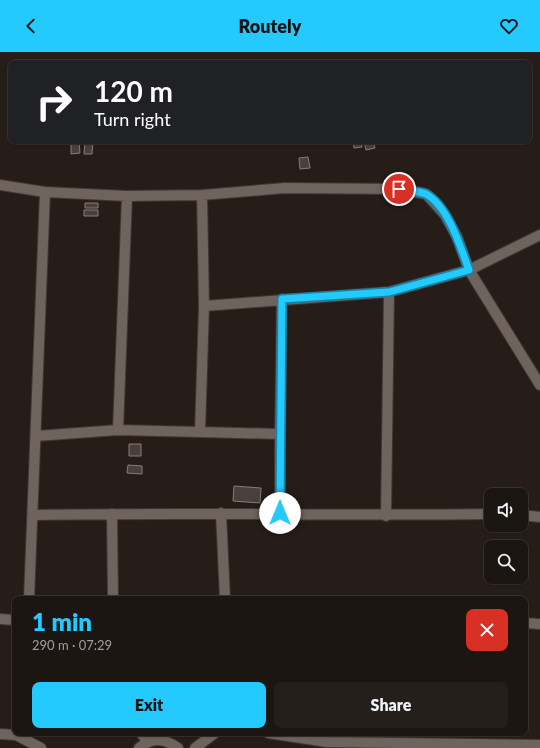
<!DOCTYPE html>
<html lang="en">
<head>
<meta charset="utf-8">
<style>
  :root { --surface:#1c1613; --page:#251f1c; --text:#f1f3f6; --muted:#a09fa0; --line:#3a3533; --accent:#24c9fe }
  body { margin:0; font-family:Lato,sans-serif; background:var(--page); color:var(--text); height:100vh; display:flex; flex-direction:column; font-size:15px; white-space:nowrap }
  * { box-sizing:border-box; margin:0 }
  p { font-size:13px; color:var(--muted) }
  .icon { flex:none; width:22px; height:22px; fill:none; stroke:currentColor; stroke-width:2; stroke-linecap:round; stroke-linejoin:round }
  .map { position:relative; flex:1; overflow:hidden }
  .drawer { position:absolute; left:12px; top:544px; width:516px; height:140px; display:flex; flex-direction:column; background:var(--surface); border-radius:8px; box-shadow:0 1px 3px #0004,0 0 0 1px var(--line) }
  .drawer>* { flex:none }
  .top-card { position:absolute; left:8px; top:8px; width:524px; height:84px; border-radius:8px; box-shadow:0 1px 3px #0004,0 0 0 1px var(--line); background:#202124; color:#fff; overflow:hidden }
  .controls { position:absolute; left:484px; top:436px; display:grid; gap:8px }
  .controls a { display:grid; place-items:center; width:44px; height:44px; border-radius:8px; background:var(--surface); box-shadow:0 1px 3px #0004,0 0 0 1px var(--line); font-size:20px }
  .pin { position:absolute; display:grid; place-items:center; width:34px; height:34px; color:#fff; margin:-17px; border:2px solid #fff; border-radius:50%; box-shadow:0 1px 4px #0007 }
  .me { position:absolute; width:44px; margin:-22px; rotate:0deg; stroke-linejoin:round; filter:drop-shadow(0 0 3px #0008) }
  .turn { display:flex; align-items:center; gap:14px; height:84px; padding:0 20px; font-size:18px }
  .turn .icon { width:52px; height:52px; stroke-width:2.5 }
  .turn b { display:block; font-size:28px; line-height:34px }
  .round { display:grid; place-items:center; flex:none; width:42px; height:42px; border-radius:8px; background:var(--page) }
  .head { display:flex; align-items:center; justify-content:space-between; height:68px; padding:0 20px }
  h1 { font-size:24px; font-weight:800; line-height:30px; color:var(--accent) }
  .primary-button { display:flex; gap:8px; margin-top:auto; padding:8px 20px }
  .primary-button a { flex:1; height:46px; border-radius:8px; background:var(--accent); color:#111; font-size:16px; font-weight:800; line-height:46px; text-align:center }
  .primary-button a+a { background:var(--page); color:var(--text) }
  header { display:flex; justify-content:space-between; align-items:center; height:52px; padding:0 20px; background:var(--accent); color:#111; font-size:18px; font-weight:800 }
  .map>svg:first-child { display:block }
  .building { fill:#4a403b; stroke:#887c77 }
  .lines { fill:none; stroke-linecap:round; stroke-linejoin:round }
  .street-casing { stroke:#403835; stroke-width:12 }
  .street { stroke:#6e635d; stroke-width:10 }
  .route-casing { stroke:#1783a5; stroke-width:10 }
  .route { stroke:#24c9fe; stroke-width:7 }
</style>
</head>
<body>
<header><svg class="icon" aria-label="back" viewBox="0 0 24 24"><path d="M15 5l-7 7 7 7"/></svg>Routely<svg class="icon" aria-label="heart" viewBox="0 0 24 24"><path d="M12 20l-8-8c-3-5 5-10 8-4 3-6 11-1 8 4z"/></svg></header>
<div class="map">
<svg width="540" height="696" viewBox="0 0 540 696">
  <rect width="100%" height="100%" fill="#261d19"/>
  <path class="building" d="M71 89H79L80 101 71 102Z
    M85 89H93L92 102H84Z
    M353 89H361L362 95 354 96Z
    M364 89H373L375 96 366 98Z
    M308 105 310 116 300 117 299 106Z
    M85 151H98V156H85Z
    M84 158H98V164H84Z
    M129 392H141V404H129Z
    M128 413 142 414V422L127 421Z
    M234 434 261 436 260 451 233 449Z"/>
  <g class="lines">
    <g class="street-casing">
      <path id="street" d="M0 133 45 140 127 144 202 143 285 136 399 137 426 142 445 163 457 185 469 218 540 333
        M204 254 389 240
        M118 378 127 144
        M200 380 280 382 282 247
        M36 384 118 378 200 380 204 254 202 143
        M221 461 225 547
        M280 461V382
        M112 462 113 547
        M33 463C186 460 338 464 491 462
        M521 463 540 465
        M386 464 389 240 469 218 540 183
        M29 547 45 140
        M0 567 15 568
        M525 571 540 572
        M141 681 148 690
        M268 681 327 690 540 693
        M0 682 16 683 41 696
        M139 696C152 685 164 686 178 696
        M195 696 215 681"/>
    </g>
    <use href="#street" class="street"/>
  </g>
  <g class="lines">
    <g class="route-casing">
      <path id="route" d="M280 461 282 247 389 240 469 218C461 196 448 154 426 142 419 139 407 139 399 137"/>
    </g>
    <use href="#route" class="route"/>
  </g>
</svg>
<div class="controls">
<a><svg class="icon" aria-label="sound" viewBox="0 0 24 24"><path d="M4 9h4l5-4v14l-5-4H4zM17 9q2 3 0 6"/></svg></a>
<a><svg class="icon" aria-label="search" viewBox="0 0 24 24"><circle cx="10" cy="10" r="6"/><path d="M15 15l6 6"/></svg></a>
</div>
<div class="pin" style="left:399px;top:137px;background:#d93025"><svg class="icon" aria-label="arrive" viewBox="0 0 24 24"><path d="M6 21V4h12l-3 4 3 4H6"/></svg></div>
<svg class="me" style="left:280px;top:461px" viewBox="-20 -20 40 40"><circle r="19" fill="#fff"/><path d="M0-13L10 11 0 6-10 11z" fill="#24c9fe"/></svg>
<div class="top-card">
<div class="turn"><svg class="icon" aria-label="right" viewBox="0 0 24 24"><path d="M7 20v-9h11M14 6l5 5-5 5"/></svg><div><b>120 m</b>Turn right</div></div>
</div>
<section class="drawer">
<div class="head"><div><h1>1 min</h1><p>290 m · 07:29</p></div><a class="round" style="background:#d93025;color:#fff"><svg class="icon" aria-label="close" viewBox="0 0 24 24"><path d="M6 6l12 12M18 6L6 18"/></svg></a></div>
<div class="primary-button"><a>Exit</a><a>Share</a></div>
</section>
</div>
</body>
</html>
